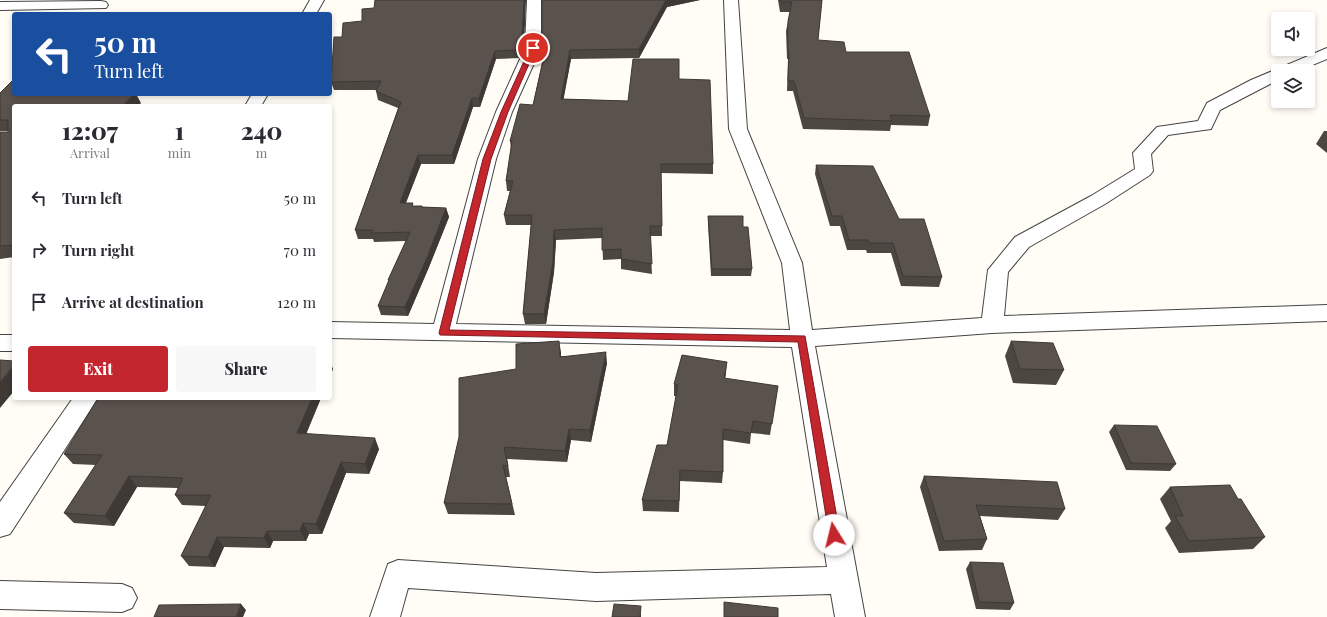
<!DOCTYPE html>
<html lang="en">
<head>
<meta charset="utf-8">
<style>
  :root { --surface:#fff; --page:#f7f7f7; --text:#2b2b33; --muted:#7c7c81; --accent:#c4262e }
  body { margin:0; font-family:"Playfair Display",serif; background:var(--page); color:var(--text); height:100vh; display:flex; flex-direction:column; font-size:15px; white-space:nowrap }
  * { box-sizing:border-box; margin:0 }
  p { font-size:13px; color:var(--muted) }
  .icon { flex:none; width:22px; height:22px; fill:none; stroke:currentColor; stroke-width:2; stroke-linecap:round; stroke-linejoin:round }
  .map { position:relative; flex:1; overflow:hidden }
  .side { position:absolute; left:12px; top:104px; width:320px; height:296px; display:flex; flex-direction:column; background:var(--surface); border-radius:4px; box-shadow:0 2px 6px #0003 }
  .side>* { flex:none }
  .guide { position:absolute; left:12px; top:12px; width:320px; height:84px; border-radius:4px; box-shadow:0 2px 6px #0003; background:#1a4fa0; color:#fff; overflow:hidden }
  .tools { position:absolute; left:1271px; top:12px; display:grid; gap:8px }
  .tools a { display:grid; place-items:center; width:44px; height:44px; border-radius:4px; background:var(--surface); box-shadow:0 2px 6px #0003; font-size:20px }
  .pin { position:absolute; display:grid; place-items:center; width:34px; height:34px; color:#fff; margin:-17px; border:2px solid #fff; border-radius:50%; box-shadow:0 1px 4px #0007 }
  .me { position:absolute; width:44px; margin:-22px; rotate:351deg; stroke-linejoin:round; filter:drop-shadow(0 0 3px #0008) }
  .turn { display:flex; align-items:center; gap:14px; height:84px; padding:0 16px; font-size:18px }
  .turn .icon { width:52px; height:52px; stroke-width:2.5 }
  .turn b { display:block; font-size:28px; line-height:34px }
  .eta { display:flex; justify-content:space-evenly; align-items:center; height:68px; text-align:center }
  .eta b { font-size:24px; font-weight:800; line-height:28px }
  .action { display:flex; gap:8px; margin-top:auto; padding:8px 16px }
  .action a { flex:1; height:46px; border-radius:4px; background:var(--accent); color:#fff; font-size:16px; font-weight:800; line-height:46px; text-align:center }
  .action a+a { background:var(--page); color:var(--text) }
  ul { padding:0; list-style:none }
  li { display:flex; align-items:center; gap:12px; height:52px; padding:0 16px }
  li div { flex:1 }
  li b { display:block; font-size:15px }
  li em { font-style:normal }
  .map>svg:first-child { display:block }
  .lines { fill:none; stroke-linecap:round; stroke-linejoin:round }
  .minor-casing { stroke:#444; stroke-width:2 }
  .minor { fill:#fff; fill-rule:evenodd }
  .wall { fill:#4d4742 }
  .shaded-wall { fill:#3f3936 }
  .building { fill:#5a524d; stroke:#3f3936 }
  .route { fill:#c4262e; stroke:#7f191e }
</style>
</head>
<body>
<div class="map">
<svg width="1327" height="617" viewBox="0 0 1327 617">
  <rect width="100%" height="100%" fill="#fffdf5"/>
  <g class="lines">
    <g class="minor-casing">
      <path id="minor" d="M310 0H324L316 14H302Z
        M527 0H541V48L512 112 496 159 456 324 790 330 782 263 729 129 724 0H738L747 129 802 263 812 330 982 318 988 270 1015 237 1091 196 1135 169 1133 153 1157 127 1198 121 1207 103 1251 80 1327 48V59L1298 71H1278V80L1220 110 1211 129 1168 135 1151 154 1153 171 1150 175 1105 204 1029 247 1008 272 1004 316 1327 305V321L992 333 815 346 865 617H835L831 594 596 601 408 588 400 617H370L388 564 398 560 596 573 827 567 792 347 330 338V322L434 324 478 159 496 112 525 48Z
        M101 1 106 2 108 5 106 8 0 10V2Z
        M252 94H268L261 106H245Z
        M0 335H14V351H0Z
        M73 398H98L10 534 0 537V502Z
        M0 581 122 584 132 588 137 598 132 608 122 612 0 609Z"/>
    </g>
    <use href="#minor" class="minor"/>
  </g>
  <path class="wall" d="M542 0H700L667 7 639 58 571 59 563 99 628 101 679 79 713 164V174L661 173 662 236H650L652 274 621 269V259L603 260 602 238 556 240 554 272 546 324H525L523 314 531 225H506L504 215 510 191H507L506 181 511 148 510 141 533 105 543 58H538L537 49 542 39Z
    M778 0H822L818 40 846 52 930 116 928 126 891 125 890 131 803 129 793 91H787L788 59H787L786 31 790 12H780Z
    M334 37 524 48 519 58 496 59 480 107H473L454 164H421L406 203 413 206 422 207 446 208 449 217 429 267 408 316 381 315 378 306 388 282V280L406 241 374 242 373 239H358L355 230 398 108 378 100 376 91V90H334L331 82Z
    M0 93 141 103 14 106V257L0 259V132H8V131H0Z
    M1324 131H1327V153L1316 144Z
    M816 165 899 219 942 277 939 287 901 286 891 253H867L866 250H847L840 226H830L815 174Z
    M708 216 743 227 752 269 751 276H711L708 224Z
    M1011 341 1064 370 1056 385 1013 383 1005 356Z
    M561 352V356L607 363 591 442 571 440 567 462 507 459 510 477H506L515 515 448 514 444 503 459 437 516 369Z
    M726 373 725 379 778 386 770 435 751 433 750 444 723 440V472L722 483 680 481 679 512 643 511 642 500 667 445 676 396H674V384Z
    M321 398 306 434 379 449 369 474 346 473 322 534H309L306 541H273L270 548 224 547 215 567 189 566 181 556 206 506 182 505 175 495 178 488 137 487 114 526 74 523 64 513 96 465 73 464 64 454Z
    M1114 425 1176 464 1170 471 1126 470 1109 432Z
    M924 476 1065 509 1058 520 980 516 987 539 982 550 939 551 920 487Z
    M1170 487 1238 499 1265 537 1253 549 1179 553 1165 528 1171 521 1160 499Z
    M970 562 1014 603 1010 610 976 609 966 569Z"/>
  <path class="shaded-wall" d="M524 0H526L524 48 519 58 518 50Z
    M666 0H700L667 7 639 58V49Z
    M570 50 571 59 562 108 561 99Z
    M495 51 496 59 480 107 479 98Z
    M133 94H136L141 103 138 106H123Z
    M472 98 473 107 454 164 452 155Z
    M418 155 421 164 402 212 400 203Z
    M446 208 449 217 429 267 408 316 405 307Z
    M554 230 556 240 554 272 546 324 544 314Z
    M559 341 561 352V368L560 357Z
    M606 352 607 363 591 442 590 430Z
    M330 361 333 369 330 377Z
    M727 362 726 373 723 390 724 378Z
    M14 365V391L0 408V382Z
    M312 398H321L302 444 297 433Z
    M569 429 571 440 567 462 565 451Z
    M375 438 379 449 369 474 365 464Z
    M504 447 507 459 510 477 508 466Z
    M341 462 346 473 322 534 316 524Z
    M129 476 137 487 114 526 105 516Z
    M303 523 309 534 306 541 300 531Z
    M267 531 273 541 270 548 264 538Z
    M217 537 224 547 215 567 208 557Z
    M241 604 246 610 243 617H236Z
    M641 606V617H640Z"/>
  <path class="building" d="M375 0H524L522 39 518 50 495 51 479 98H472L452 155H418L400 203H413L412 206H422V207L446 208 427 258 405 307 378 306 389 280H388L410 232 371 233 373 230H355L401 102 376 91 381 81 331 82 334 37H342L343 23 362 21V9L374 8Z
    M542 0H666L639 49 570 50 561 99 628 101 633 59H679V79L710 80 713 164H661L662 226H650L652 264 621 259V249L602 250V228L554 230 553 262 544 314H523L532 215H504L513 181H506L512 141H510L520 104 533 105 546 48 537 49 542 39Z
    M780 0H822L818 40 844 42 846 52H909L930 116 890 115 892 121 804 118 794 81H788L789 50H788V21L792 2H781Z
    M14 79V94H133L123 106H14V245L0 246V132H8V120H0V93Z
    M816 165 873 166 899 219H924L942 277 903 276 893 243H869L868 240H849L842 216H832Z
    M708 216H743V227H748L752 269H712Z
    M559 341 560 357 606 352 590 430 569 429 565 451 504 447 508 466 503 465 512 504 444 503 459 437V378L516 369V344Z
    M1011 341 1053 343 1064 370 1020 369Z
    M682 355 727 362 724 378 778 386 772 424 753 421 751 433 723 429V472L680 470 679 501 642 500 657 445H667L678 385 674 384Z
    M0 360 14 361V365L0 382Z
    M98 398H312L297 433 375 438 365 464 341 462 316 524 303 523 300 531H267L264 538 217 537 208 557 181 556 211 495H175L183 478 129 476 105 516 64 513 102 455 64 454Z
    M1114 425 1157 426 1176 464 1131 463Z
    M924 476 1057 482 1065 509 976 505 987 539 944 541Z
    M1230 485 1238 499H1241L1265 537 1189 541 1175 516H1183L1170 487Z
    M970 562 1003 563 1014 603 979 602Z
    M724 602 778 608V617H724Z
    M241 604 236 617H154L159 605Z
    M614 604 641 606 640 617H612Z"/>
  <path class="route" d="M533 46 536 48 508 112 491 159 449 330 805 336 840 535 839 539 834 540 830 539 829 535 798 342 440 335 439 333 483 159 501 112 530 48Z"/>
</svg>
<div class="tools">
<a><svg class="icon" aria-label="sound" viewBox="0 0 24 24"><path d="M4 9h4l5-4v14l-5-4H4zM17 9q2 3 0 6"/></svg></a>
<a><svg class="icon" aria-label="layers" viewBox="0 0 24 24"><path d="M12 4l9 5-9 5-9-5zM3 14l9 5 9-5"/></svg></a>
</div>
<div class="pin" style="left:533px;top:48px;background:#d93025"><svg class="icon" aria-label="arrive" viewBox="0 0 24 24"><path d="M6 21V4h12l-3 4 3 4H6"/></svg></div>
<svg class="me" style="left:834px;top:535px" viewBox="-20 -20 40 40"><circle r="19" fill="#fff"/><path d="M0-13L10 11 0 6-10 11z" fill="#c4262e"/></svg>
<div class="guide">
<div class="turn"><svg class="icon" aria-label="left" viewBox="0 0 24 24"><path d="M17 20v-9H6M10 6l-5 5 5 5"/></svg><div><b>50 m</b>Turn left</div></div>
</div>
<section class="side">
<div class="eta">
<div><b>12:07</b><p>Arrival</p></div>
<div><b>1</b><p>min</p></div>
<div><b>240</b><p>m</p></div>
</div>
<ul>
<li><svg class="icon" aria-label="left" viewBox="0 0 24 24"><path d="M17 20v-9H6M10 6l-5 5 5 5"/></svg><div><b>Turn left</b></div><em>50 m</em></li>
<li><svg class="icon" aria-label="right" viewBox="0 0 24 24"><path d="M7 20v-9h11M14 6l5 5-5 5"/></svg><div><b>Turn right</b></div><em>70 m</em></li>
<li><svg class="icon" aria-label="arrive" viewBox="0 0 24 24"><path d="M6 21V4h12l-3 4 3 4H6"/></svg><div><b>Arrive at destination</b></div><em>120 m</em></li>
</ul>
<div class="action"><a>Exit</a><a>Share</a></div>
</section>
</div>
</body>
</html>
